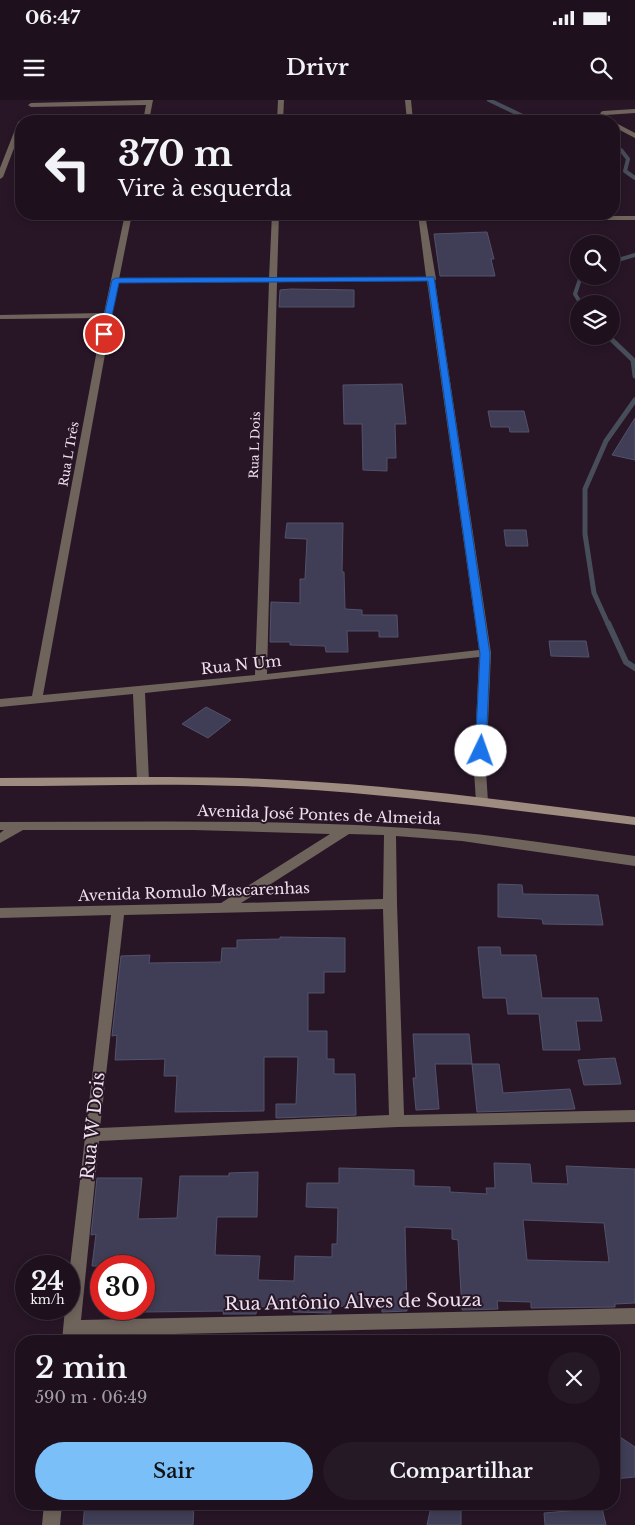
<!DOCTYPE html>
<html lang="pt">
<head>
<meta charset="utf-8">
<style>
  :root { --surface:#1e101d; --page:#261926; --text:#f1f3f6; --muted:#a19da4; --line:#3c303b; --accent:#7abff8 }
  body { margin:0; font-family:"Libre Baskerville",serif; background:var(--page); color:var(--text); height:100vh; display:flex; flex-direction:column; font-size:19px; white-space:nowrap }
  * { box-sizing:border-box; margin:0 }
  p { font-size:16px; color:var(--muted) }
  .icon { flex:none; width:28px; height:28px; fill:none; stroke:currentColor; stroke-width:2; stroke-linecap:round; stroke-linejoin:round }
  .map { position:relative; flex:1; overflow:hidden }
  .panel { position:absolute; left:15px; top:1235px; width:605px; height:175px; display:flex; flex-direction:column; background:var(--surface); border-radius:20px; box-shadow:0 2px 8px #0003,0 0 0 1px var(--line) }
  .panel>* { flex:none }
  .top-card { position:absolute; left:15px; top:15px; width:605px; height:105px; border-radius:20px; box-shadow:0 2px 8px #0003,0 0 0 1px var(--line); background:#1e101d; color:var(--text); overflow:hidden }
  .fabs { position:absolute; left:570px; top:135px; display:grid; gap:10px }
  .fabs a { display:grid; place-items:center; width:50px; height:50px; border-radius:50%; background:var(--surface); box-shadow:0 2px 8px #0003,0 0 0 1px var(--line); font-size:25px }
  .speed { position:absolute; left:15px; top:1155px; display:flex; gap:10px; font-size:25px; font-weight:700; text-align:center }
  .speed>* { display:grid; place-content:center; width:65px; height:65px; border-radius:50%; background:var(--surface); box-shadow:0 2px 8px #0003,0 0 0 1px var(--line); line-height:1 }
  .speed small { font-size:12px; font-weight:400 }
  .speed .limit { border:8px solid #d22; background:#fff; color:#111 }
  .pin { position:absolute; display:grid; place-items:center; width:42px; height:42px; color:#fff; margin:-21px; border:2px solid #fff; border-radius:50%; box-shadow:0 1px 5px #0007 }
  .me { position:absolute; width:55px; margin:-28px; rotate:3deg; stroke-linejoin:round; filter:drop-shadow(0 0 4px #0008) }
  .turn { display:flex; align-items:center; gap:18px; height:105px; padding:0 20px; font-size:22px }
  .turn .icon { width:65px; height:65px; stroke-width:2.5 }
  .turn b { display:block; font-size:35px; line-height:42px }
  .round { display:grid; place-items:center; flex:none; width:52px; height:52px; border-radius:26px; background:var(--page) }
  .overview { display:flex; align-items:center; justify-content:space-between; height:85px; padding:0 20px }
  h1 { font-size:30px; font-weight:600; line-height:38px }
  .cta { display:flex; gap:10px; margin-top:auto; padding:10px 20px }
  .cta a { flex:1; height:58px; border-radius:30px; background:var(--accent); color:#111; font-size:20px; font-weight:600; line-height:58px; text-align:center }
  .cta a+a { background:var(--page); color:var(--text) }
  .status { display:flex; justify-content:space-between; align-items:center; height:35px; padding:0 25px; background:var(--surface); direction:ltr }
  .status svg { height:14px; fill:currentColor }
  header { display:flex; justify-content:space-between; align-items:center; height:65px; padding:0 20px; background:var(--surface); font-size:22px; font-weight:600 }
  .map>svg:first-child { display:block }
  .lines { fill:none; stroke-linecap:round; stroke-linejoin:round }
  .stream-far2 { stroke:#474d59; stroke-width:4 }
  .stream-far1 { stroke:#474d59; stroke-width:5 }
  .stream { stroke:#474d59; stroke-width:6 }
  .building { fill:#3f3e56; stroke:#53526b; fill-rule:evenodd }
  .street { fill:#6f645c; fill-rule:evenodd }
  .secondary { fill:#9e8c80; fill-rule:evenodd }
  .route { fill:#1a73e8; stroke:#114b97 }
  .labels { text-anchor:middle; stroke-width:4; stroke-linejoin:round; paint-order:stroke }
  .far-street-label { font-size:12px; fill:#eee1ed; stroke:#281627 }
  .street-label { font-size:15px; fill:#eee1ed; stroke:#281627 }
  .near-street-label { font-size:18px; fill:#eee1ed; stroke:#281627 }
</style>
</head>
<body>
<div class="status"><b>06:47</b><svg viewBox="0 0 49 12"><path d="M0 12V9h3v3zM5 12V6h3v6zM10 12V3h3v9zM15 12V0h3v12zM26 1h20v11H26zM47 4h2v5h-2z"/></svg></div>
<header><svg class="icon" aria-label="menu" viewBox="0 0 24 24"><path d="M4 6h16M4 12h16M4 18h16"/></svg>Drivr<svg class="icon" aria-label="search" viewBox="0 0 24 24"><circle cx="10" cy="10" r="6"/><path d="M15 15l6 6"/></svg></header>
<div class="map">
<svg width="635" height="1425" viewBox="0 0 635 1425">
  <rect width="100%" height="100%" fill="#281627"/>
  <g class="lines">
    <path class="stream-far2" d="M489 0 533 21
      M614 47 621 50 628 59 625 71 635 78
      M611 162 635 155
      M581 176 575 194 581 204"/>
    <path class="stream-far1" d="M608 236 633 260 635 276
      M608 524 594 493 585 434V389L606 341 635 300"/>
    <path class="stream" d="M608 523 626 562 635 568"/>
  </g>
  <path class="building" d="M487 132 494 159H491L495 176H440L434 134Z
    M291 189 354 190V207H279L280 190Z
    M402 284 406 324H395L396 358H387V371L363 370 362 324H344L343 285Z
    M488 311H524L529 332H510L509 327H491Z
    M635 318V360L612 355Z
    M287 423H343L342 472H344L345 509 362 510V515H397L398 537H379V531H347L348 552H326L325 546 290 545V542H270L271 502 300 503V479H305L307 439 285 438Z
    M504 430H526L528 446H506Z
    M549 541H586L589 557 551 556Z
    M206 607 231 620 208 638 182 624Z
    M498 784 522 785 523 794 598 795 603 825 543 824 542 819 498 817Z
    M280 837 345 838V872H324V893H308V931H327V959H334V974H355L356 1015 276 1018V1004H296L298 957H264V1011L175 1012 177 976H164L165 959 115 960 117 935 112 936 121 856 150 855 149 863 221 862 222 848H237V840L280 839Z
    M478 847H500L501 855H536L542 898H598L602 921H576L580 950H543L539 914H508L506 898H483Z
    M413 934H469L472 964H435L439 1009 416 1010 413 978H416Z
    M615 958 621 984 584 985 578 960Z
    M472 964H499L503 993 570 989 575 1009 477 1012Z
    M494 1063 530 1064 532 1083 568 1084 566 1066 635 1069V1203L615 1204V1207L531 1208V1202L497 1201 498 1209 462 1210 458 1140 452 1139V1129L405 1127 407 1211 382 1212V1207L331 1206V1213L293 1212 294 1207H257L256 1214H223L224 1211 144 1212V1166H92L96 1134 91 1135 97 1078H142L138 1119 177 1118 180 1076H229V1073L258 1072 257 1117H217L215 1155 260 1156 258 1180 294 1181 295 1156 332 1157V1144H337L338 1108 306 1107 307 1083H339V1068L414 1070V1086L450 1087V1092L487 1094 486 1088H495ZM523 1120 604 1123 609 1162 527 1160Z
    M614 1333 635 1347V1377L614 1379Z
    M85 1404H194L193 1425H83Z
    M431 1407 461 1408V1425H427Z
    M602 1408 606 1425H545L544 1413Z"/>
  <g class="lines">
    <path class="street" d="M147 0H153L149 21H143L146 5 31 7 28 5 31 3Z
      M278 0H284L283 21H277Z
      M405 0H411L413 21H407Z
      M635 9V13L606 15 610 21H603L599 17 601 12 603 11Z
      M21 20 24 21H21V30L3 77 0 79V68L18 22Z
      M614 22 635 33V38L614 27Z
      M125 114H132L119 179 269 178 272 114H279L277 178 426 177 418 114H424L425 116H635V120H426L436 179 435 181 491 553 486 671 488 702 486 705 482 706 476 702 474 671 479 557 145 593 149 681 143 685 137 681 133 594 0 607V599L32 596 103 218 0 219V215L104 213ZM427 181 479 550 267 574 277 182ZM269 182 255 575 43 595 118 183Z
      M0 722C130 722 261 719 390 727 472 731 554 744 635 756V766L462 741 396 736 397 804 404 1015 635 1010V1022L397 1027 99 1041 81 1220 635 1208V1224L79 1236 78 1241H62L65 1209H69V1175L111 815 0 818V808L221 803 330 734 193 730H23L0 743V733L4 730H0ZM349 734 384 735 383 799 241 803ZM383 809 389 1015 100 1028 124 815Z
      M44 1404H62L60 1425H42Z"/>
    <path class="secondary" d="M143 677C175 677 206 677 238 678 371 682 503 700 635 717V725C504 709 371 691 239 686 159 683 80 686 0 686V678Z"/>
  </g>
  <path class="route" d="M434 177 490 554 486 651 481 655 475 651 480 554 428 181 119 183 108 234 104 237 100 234 112 180 116 178Z"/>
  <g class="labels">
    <g class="far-street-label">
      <text transform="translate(255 345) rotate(-88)" y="4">Rua L Dois</text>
      <text transform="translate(69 354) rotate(-80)" y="4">Rua L Três</text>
    </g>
    <g class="street-label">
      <text transform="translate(241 565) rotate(-6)" y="5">Rua N Um</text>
      <text transform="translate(319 715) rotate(2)" y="5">Avenida José Pontes de Almeida</text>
      <text transform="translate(194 792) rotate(-2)" y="5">Avenida Romulo Mascarenhas</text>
    </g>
    <g class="near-street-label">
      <text transform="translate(93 1026) rotate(-84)" y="6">Rua W Dois</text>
      <text transform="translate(353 1202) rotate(-1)" y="6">Rua Antônio Alves de Souza</text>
    </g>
  </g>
</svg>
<div class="fabs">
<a><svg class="icon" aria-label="search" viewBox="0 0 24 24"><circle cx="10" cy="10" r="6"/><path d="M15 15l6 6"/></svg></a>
<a><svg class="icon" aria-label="layers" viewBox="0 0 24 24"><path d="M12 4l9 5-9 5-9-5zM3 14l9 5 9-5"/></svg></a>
</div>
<div class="speed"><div>24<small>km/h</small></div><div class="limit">30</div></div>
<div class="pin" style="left:104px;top:234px;background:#d93025"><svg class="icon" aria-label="arrive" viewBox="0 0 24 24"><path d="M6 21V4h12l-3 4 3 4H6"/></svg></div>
<svg class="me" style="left:481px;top:651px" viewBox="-20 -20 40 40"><circle r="19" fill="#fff"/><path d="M0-13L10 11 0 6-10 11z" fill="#1a73e8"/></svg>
<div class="top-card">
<div class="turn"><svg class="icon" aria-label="left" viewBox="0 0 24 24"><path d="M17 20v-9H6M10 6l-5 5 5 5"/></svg><div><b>370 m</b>Vire à esquerda</div></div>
</div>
<section class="panel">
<div class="overview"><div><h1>2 min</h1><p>590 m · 06:49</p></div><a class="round"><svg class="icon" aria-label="close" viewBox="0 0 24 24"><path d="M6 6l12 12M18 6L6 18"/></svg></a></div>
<div class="cta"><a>Sair</a><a>Compartilhar</a></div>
</section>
</div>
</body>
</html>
